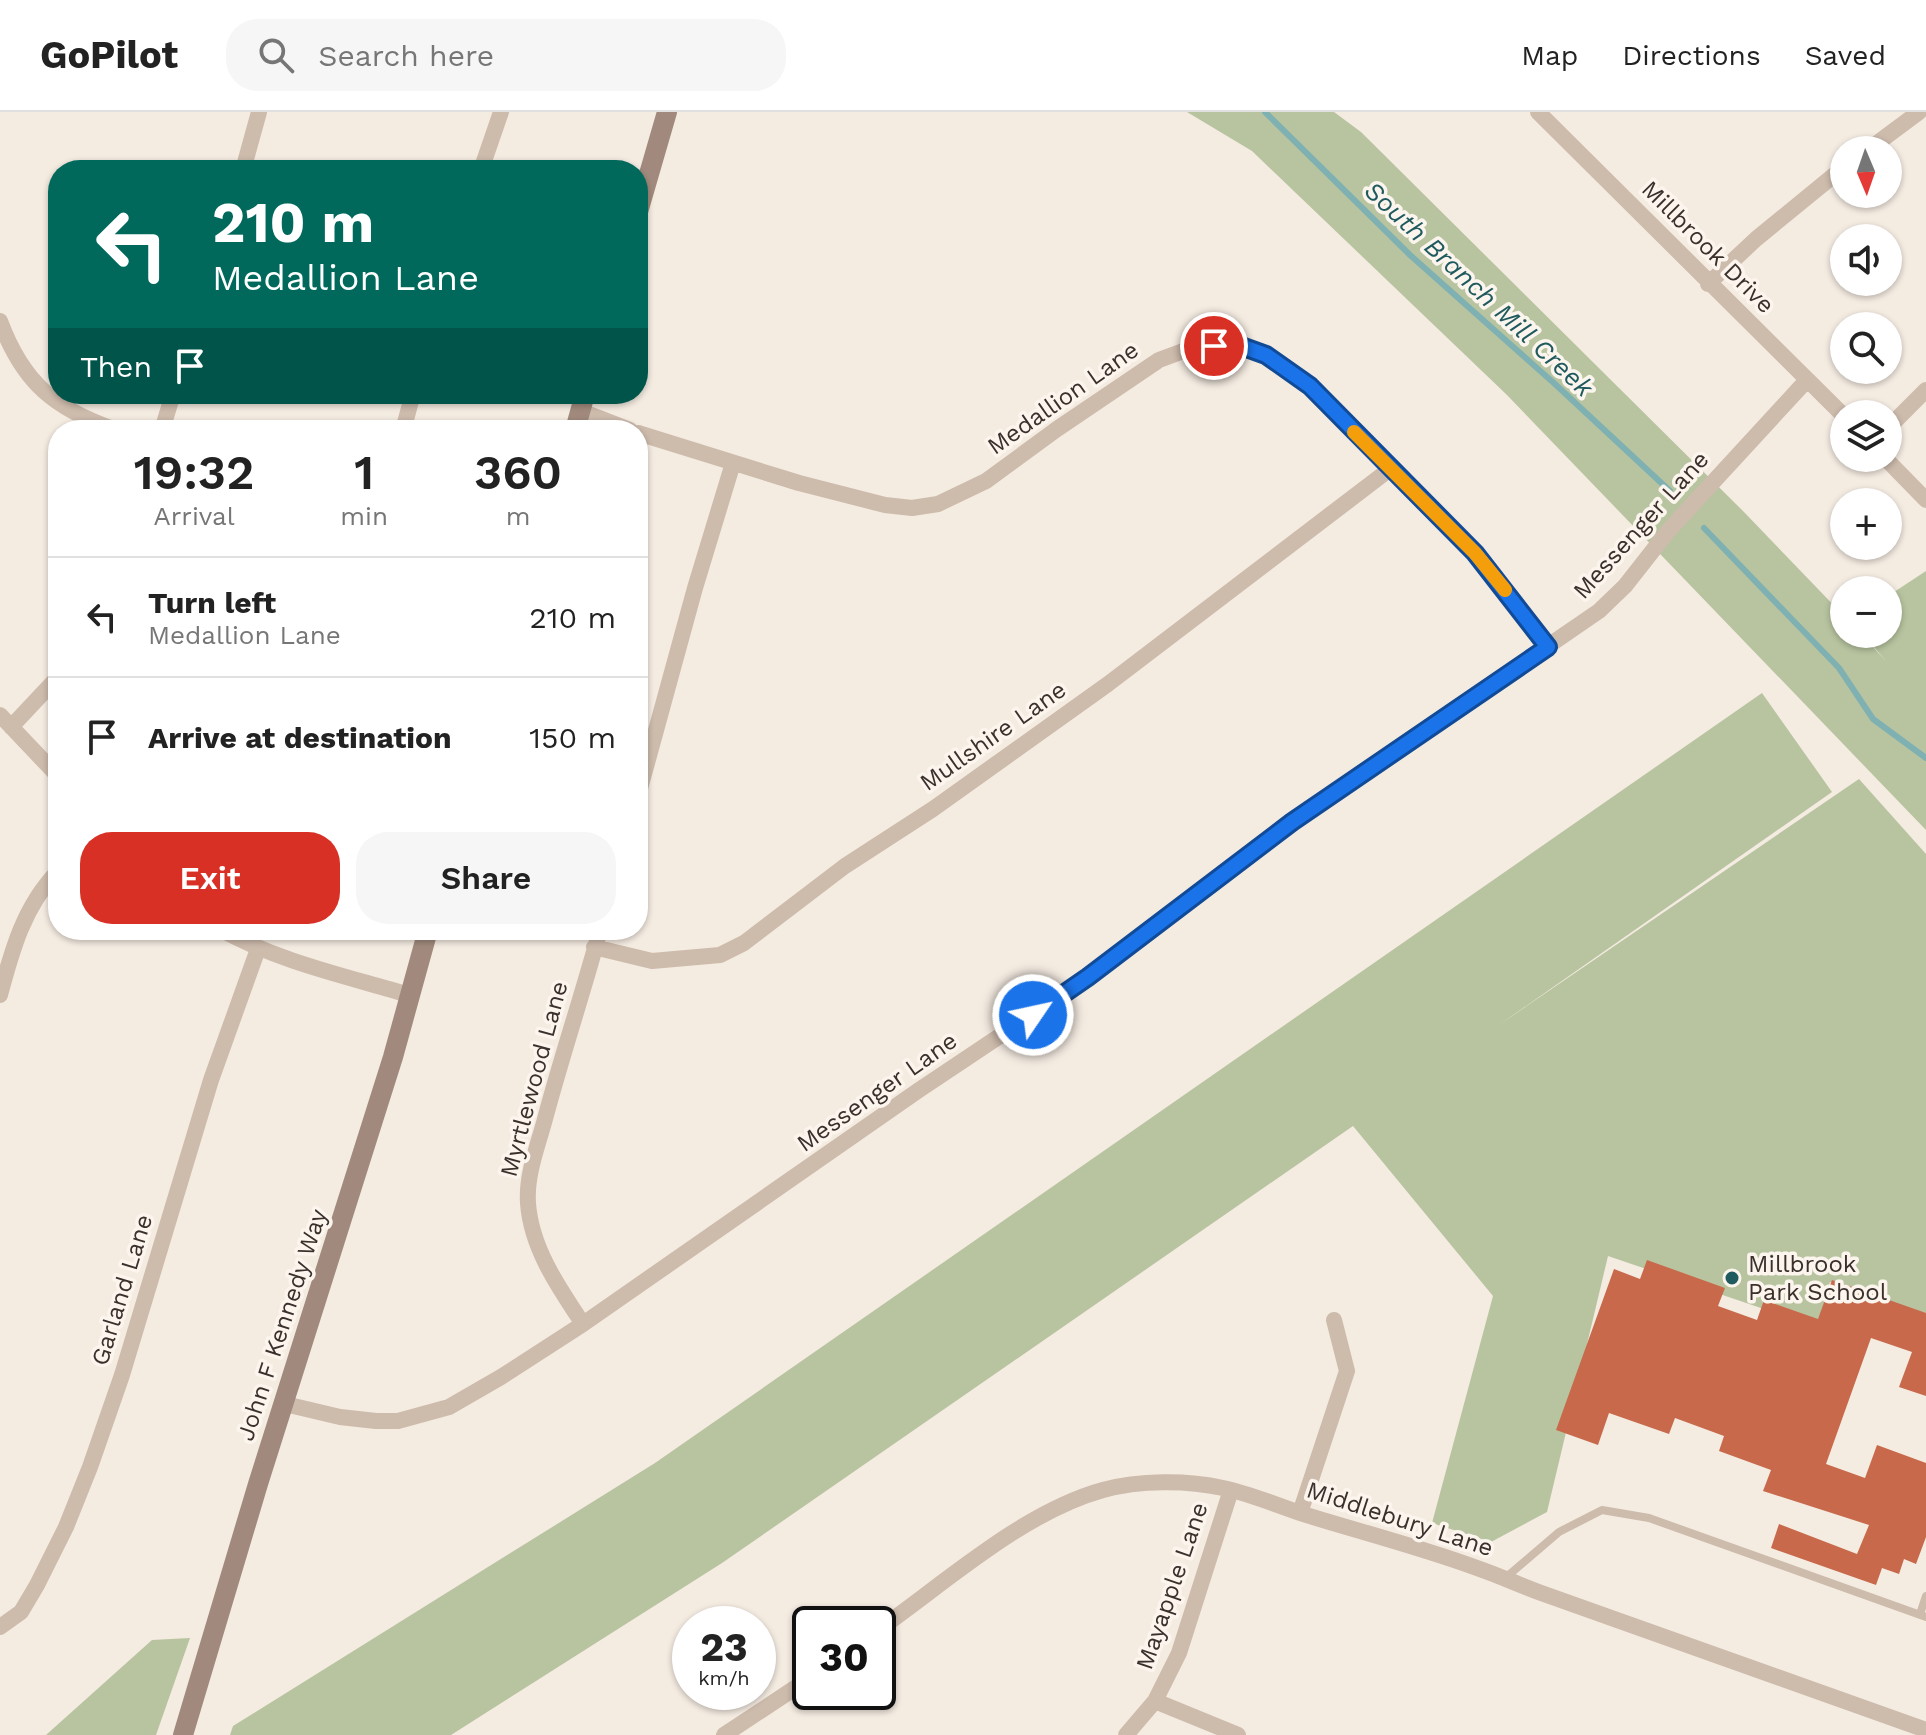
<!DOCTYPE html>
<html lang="en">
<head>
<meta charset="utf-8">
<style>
  :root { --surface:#fff; --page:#f6f6f6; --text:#222; --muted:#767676; --line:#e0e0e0; --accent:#d93025 }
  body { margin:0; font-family:"Work Sans",sans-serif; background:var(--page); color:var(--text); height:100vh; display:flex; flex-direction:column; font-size:30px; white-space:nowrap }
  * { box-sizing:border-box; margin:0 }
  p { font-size:26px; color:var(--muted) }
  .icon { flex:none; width:44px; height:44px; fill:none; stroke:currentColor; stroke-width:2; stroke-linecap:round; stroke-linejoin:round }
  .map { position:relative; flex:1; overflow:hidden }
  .details { position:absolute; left:48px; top:308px; width:600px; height:520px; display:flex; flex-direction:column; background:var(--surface); border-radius:32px; box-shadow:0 2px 6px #0004 }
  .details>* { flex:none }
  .top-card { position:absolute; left:48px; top:48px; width:600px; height:244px; border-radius:32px; box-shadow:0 2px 6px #0004; background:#00695c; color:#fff; overflow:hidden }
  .needle { width:52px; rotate:178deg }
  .fabs { position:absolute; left:1830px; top:24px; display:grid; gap:16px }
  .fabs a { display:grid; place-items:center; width:72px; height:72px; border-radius:50%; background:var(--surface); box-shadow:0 2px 6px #0004; font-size:40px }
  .speed { position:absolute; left:672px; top:1494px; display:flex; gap:16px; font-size:40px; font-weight:700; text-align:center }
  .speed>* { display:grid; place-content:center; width:104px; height:104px; border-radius:50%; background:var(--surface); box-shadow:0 2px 6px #0004; line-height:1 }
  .speed small { font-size:20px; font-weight:400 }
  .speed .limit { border:4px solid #111; border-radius:12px; background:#fff; color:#111 }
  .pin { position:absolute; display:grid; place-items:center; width:68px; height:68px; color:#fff; margin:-34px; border:4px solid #fff; border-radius:50%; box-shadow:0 2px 8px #0007 }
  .me { position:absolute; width:88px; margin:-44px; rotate:56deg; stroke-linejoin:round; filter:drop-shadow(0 0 6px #0008) }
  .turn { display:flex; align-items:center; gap:28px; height:168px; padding:0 32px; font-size:36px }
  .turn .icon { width:104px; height:104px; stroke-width:2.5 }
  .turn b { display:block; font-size:56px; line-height:68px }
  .then { display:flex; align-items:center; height:76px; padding:0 32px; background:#0003; gap:16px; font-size:30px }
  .eta { display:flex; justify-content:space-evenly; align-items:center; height:136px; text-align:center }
  .eta b { font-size:48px; font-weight:600; line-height:56px }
  .button { display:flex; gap:16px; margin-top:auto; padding:16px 32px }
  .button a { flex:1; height:92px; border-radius:32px; background:var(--accent); color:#fff; font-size:32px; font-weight:600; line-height:92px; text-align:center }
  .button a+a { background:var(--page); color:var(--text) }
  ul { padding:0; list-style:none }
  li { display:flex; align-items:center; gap:24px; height:120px; padding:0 32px; border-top:2px solid var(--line) }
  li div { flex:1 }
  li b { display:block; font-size:30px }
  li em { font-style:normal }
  header { display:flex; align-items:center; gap:48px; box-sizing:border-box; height:112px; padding:0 40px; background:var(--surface); border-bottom:2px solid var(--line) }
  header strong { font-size:38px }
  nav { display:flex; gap:44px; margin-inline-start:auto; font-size:28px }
  .search { width:560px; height:72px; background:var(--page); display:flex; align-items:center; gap:20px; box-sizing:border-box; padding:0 28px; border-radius:32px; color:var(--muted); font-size:30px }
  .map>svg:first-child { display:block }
  .green { fill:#b8c4a0 }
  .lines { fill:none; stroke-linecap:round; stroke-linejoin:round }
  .stream { stroke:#7fb0b2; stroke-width:6 }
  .building { fill:#c8694b }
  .lane { stroke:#cdbbac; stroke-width:8 }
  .street { stroke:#cdbbac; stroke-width:16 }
  .secondary { stroke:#a18a7d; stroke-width:20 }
  .route-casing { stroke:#114b97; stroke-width:20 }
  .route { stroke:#1a73e8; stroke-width:14 }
  .slow { stroke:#f59e0b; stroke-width:14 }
  .poi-dot { fill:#1f5a5e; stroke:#fbf5ee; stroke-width:3 }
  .labels { text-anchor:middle; stroke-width:7; stroke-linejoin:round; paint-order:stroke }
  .street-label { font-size:24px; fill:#3b302b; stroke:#fbf5ee }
  .poi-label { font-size:24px; fill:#3b302b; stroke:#fbf5ee; text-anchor:start }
  .water-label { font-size:26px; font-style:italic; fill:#1f5a5e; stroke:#fbf5ee }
</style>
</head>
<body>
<header>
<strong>GoPilot</strong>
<div class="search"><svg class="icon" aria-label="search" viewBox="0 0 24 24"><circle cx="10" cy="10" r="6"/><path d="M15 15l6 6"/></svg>Search here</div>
<nav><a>Map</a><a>Directions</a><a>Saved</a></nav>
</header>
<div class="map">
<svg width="1926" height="1623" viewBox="0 0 1926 1623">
  <rect width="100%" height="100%" fill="#f4ebe1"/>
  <path class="green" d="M1187 0H1334L1361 20 1743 399 1844 504V522H1861L1885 548 1863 522H1888V484L1926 459V718L1507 283 1252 39Z
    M1762 581 1832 680 1496 915 1859 667 1926 742V1204L1830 1170 1817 1215 1608 1144 1547 1400 1491 1430 1432 1411 1493 1184 1353 1014 722 1451 451 1623H230L233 1614 655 1351Z
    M190 1526 156 1623H46L152 1528Z"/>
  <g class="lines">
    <path class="stream" d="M1265 0 1410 143 1555 272 1670 379
      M1704 416 1839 556 1873 607 1926 646"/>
  </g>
  <path class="building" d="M1647 1148 1725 1176 1718 1194 1757 1208 1764 1188 1818 1207 1832 1168 1926 1201V1284L1899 1275 1912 1240 1871 1226 1826 1352 1865 1366 1877 1333 1926 1351V1425L1916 1452 1904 1447 1899 1462 1882 1456 1876 1473 1771 1436 1779 1412 1857 1442 1869 1413 1763 1379 1771 1358 1719 1339 1724 1324 1675 1306 1669 1322 1609 1301 1598 1333 1556 1318 1614 1157 1640 1167Z"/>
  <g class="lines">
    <path class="lane" d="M1504 1467 1559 1420 1602 1398 1649 1406 1926 1505
      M1920 1502 1926 1484"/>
    <path class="street" d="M1538 0 1844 304
      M1868 38 1919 0
      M243 58 259 0
      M481 58 501 0
      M1708 172 1756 127 1844 55
      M0 209C23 271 55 297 116 318
      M581 299 630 318
      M1888 316 1926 278
      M162 318 173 282
      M403 318 413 282
      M638 321 799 371 885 393 912 396 938 392 986 369 1057 317 1159 248 1186 238 1214 234H1241L1266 243 1310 274 1475 441 1548 535
      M1885 346 1926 388
      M0 603 58 664
      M11 615 58 565
      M638 684 695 476 733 351
      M222 818C280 850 346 864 409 883
      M594 835 652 849 720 843 744 831 845 754 933 697 1108 572 1390 357
      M0 883C12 838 24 794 58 759
      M583 1212C559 1176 531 1136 528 1091 526 1063 538 1033 545 1007 562 943 583 881 600 818
      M285 1292 340 1305 376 1309H398L449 1295 501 1265 583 1212 919 978 1088 865 1292 710 1599 499 1625 474 1669 418 1807 268
      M1300 1401 1347 1259 1334 1208
      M0 1515 21 1500 37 1473 66 1415 90 1355 122 1263 211 968 258 837
      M878 1518C945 1471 1023 1400 1103 1378 1139 1368 1187 1368 1223 1376 1251 1382 1276 1393 1303 1402 1361 1420 1420 1435 1477 1456 1500 1464 1522 1474 1544 1482 1672 1527 1799 1573 1926 1618
      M1155 1589 1238 1623
      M724 1623 810 1566
      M1126 1623 1155 1589 1179 1541 1231 1378"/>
    <path class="secondary" d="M638 100 667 0
      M575 318 585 282
      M183 1623 258 1372 393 945 428 818"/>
  </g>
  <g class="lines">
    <g class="route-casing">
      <path id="route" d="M1033 903 1088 865 1292 710 1548 535 1475 441 1310 274 1266 243 1241 234H1214"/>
    </g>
    <use href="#route" class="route"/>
    <path class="slow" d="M1354 320 1475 441 1505 478"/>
  </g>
  <circle class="poi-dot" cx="1732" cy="1166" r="8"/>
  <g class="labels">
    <g class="street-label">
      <text transform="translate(1708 135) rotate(45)" y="8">Millbrook Drive</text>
      <text transform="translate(1063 286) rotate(-35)" y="8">Medallion Lane</text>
      <text transform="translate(1641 413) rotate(-48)" y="8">Messenger Lane</text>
      <text transform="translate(993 624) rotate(-35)" y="8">Mullshire Lane</text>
      <text transform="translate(534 967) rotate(-75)" y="8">Myrtlewood Lane</text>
      <text transform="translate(877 980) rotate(-35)" y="8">Messenger Lane</text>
      <text transform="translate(122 1178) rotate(-73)" y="8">Garland Lane</text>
      <text transform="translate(282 1213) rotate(-72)" y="8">John F Kennedy Way</text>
      <text transform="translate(1400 1407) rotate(18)" y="8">Middlebury Lane</text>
      <text transform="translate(1172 1474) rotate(-71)" y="8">Mayapple Lane</text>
    </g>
    <g class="poi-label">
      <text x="1748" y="1160">Millbrook<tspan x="1748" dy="28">Park School</tspan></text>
    </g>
    <g class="water-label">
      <text transform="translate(1479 177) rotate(43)" y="9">South Branch Mill Creek</text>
    </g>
  </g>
</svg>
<div class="fabs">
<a><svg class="needle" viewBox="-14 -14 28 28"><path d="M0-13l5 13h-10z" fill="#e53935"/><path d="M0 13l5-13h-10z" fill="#767676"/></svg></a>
<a><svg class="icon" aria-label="sound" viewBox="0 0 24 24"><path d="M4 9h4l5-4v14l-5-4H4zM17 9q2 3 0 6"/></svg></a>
<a><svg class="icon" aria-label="search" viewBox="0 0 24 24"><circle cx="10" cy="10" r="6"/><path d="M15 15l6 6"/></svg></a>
<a><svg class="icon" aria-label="layers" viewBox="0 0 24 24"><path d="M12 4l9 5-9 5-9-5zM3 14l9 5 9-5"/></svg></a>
<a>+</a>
<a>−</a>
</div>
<div class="speed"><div>23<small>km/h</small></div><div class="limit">30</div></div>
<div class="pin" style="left:1214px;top:234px;background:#d93025"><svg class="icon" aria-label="arrive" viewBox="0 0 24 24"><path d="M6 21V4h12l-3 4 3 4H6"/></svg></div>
<svg class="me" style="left:1033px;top:903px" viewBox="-20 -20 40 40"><circle r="17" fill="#1a73e8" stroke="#fff" stroke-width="3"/><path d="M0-11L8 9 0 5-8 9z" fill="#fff"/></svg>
<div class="top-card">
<div class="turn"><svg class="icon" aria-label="left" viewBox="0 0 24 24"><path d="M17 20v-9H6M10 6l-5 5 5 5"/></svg><div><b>210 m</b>Medallion Lane</div></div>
<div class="then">Then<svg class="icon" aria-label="arrive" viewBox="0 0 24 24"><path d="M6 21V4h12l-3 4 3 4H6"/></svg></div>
</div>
<section class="details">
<div class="eta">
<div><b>19:32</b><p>Arrival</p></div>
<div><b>1</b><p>min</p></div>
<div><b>360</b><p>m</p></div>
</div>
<ul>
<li><svg class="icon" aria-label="left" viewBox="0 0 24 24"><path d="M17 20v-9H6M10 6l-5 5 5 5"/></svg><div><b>Turn left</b><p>Medallion Lane</p></div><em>210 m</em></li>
<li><svg class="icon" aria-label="arrive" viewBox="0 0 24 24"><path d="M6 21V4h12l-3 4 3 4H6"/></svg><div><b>Arrive at destination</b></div><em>150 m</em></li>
</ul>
<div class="button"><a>Exit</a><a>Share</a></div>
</section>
</div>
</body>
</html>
